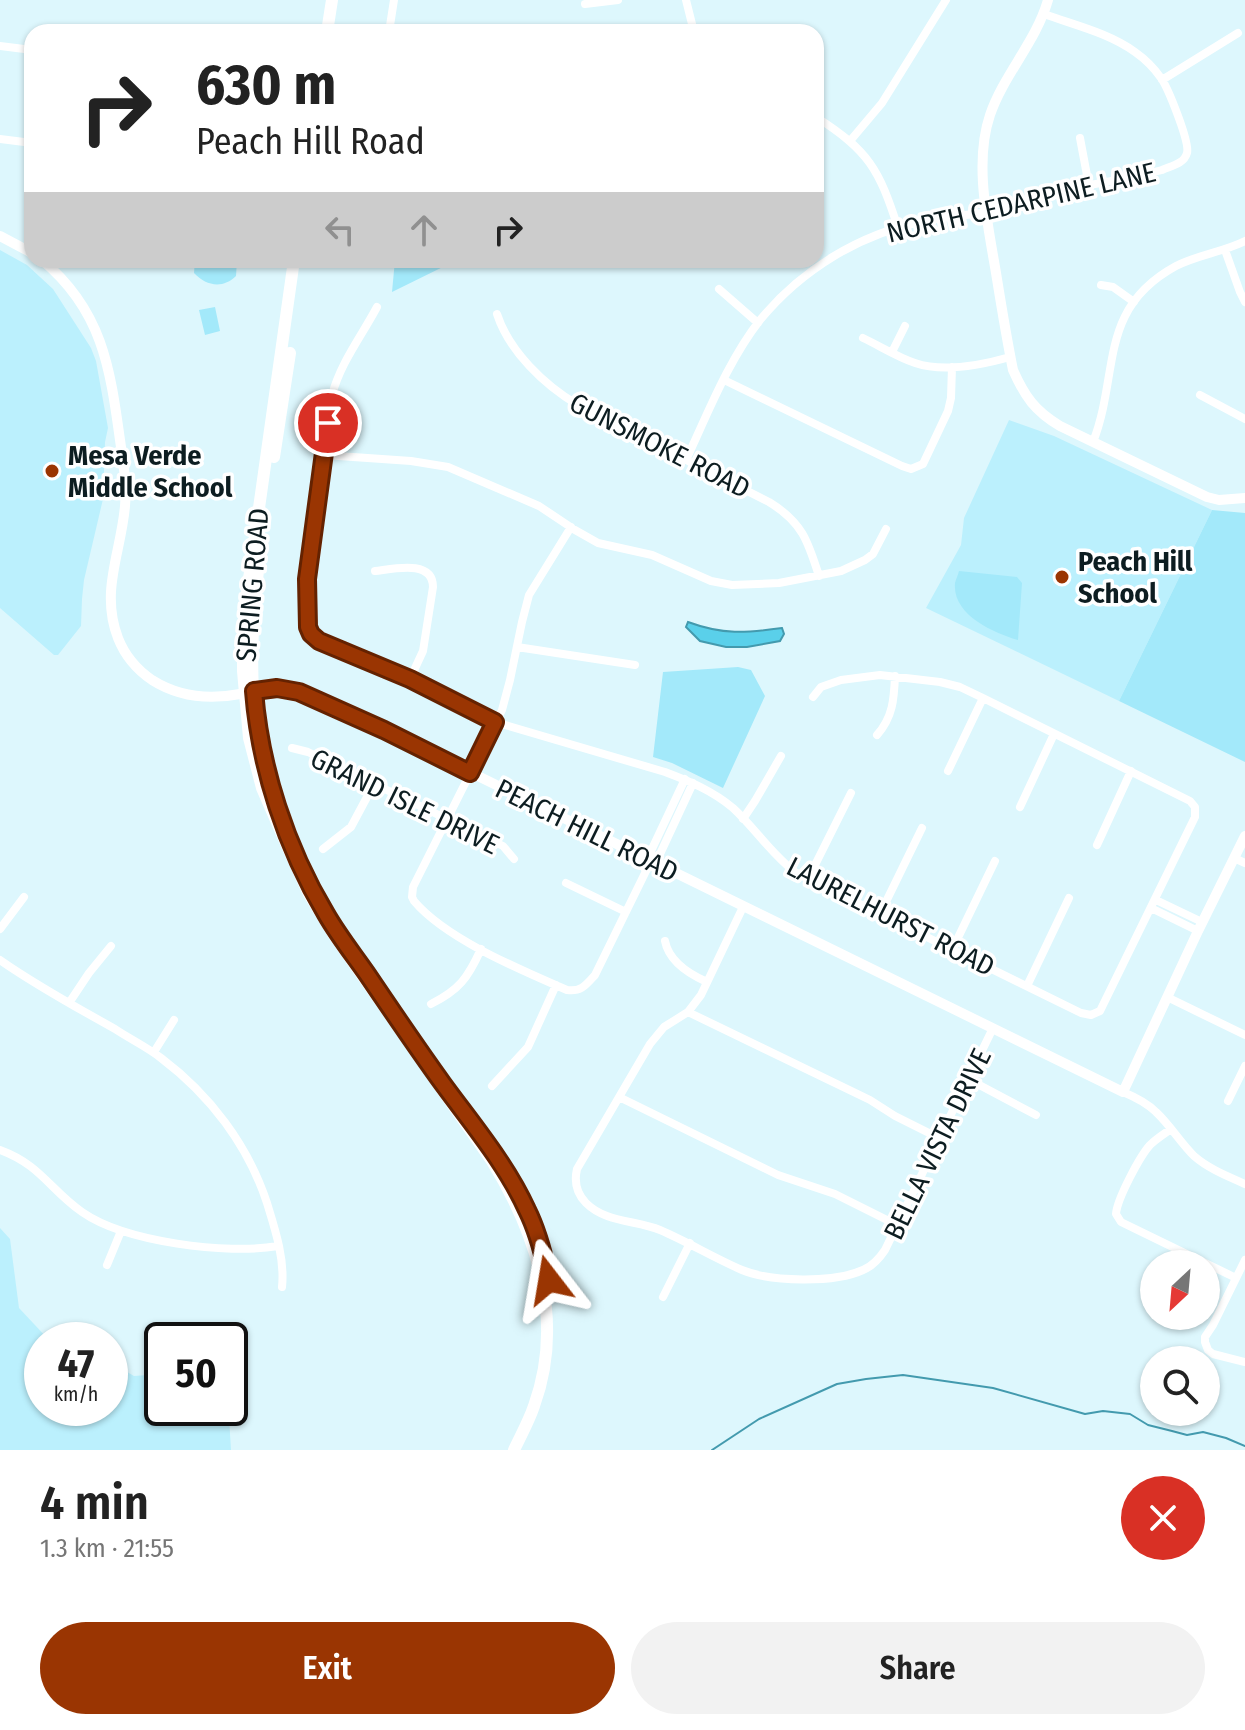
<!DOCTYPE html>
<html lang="en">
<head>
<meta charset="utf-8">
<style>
  :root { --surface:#fff; --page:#f2f2f2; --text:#222; --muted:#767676; --accent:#9a3502 }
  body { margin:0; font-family:"Fira Sans Condensed",sans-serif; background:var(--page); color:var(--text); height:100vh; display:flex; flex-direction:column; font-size:30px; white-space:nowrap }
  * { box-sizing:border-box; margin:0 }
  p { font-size:26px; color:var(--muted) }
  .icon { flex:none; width:44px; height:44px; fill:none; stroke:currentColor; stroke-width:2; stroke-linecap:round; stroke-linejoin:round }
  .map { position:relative; height:1450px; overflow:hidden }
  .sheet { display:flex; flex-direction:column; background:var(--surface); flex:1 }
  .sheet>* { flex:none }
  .hud { position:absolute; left:24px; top:24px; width:800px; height:244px; border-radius:24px; box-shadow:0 2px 6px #0004; background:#fff; color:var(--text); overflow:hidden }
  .needle { width:52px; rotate:206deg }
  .fabs { position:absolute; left:1140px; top:1250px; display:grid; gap:16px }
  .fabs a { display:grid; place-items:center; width:80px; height:80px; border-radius:50%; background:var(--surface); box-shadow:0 2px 6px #0004; font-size:40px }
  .speed { position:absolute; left:24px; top:1322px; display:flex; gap:16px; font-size:40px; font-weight:700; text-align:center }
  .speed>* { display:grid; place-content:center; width:104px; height:104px; border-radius:50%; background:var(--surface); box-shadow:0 2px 6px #0004; line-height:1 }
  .speed small { font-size:20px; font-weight:400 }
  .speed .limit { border:4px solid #111; border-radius:12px; background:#fff; color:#111 }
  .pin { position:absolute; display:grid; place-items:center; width:68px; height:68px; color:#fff; margin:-34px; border:4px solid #fff; border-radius:50%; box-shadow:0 2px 8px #0007 }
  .me { position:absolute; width:88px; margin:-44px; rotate:346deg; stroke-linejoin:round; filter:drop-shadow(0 0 6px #0008) }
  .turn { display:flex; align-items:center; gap:28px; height:168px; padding:0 40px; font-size:36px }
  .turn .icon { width:104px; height:104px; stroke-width:2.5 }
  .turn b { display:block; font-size:56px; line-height:68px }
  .lanes { display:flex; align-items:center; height:76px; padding:0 40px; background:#0003; justify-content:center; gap:40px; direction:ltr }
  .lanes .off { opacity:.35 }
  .round { display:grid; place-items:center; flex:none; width:84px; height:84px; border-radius:42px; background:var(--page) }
  .summary { display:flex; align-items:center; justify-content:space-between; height:136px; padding:0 40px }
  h1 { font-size:48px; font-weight:600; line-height:60px }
  .primary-button { display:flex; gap:16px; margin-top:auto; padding:16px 40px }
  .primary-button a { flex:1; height:92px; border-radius:48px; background:var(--accent); color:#fff; font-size:32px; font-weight:600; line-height:92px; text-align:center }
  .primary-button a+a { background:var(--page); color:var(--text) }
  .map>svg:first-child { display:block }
  .built { fill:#bbf0fd }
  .green { fill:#a3e9fa }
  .water { fill:#5ad0ea; stroke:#439aae; stroke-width:2 }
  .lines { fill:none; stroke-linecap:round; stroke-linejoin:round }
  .stream { stroke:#439aae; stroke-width:2 }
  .minor { stroke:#fff; stroke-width:8 }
  .tertiary { stroke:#fff; stroke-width:10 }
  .secondary { stroke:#fff; stroke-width:12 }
  .route-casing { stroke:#642201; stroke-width:20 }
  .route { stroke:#9a3502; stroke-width:14 }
  .poi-dot { fill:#9a3502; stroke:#fff; stroke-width:3 }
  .labels { text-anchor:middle; stroke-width:7; stroke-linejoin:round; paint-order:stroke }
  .street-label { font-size:28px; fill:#0d1d21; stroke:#fff }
  .poi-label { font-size:28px; font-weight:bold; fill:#0d1d21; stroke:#fff; text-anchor:start }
</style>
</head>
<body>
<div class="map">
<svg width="1245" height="1450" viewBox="0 0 1245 1450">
  <rect width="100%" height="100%" fill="#ddf7fd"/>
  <path class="built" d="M0 250 27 265 53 289 91 348 96 361 108 428 105 442 103 499 84 580 82 599 81 626 58 655H54L0 608Z
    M1009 420 1054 436 1212 510 1119 701 926 608 961 545 964 518Z
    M0 1228 10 1239 19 1308 49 1340H42V1408H110V1362L134 1376 162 1374V1408H223L229 1417 231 1450H0Z"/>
  <path class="green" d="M195 260H237L236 276C223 289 206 286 194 273Z
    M395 260H457L392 292Z
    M215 307 220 331 205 335 199 310Z
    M1212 510 1245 513V762L1119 701Z
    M959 571 1017 577 1022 583 1018 640C994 633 952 615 955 583 956 579 958 575 959 571Z
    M738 667 751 670 765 696 723 788 672 763 653 757 663 672Z"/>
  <path class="water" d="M688 622C723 635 746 633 782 628L784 634 780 641 747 647H726L700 641 686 627Z"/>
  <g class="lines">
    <path class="stream" d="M712 1450 759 1419 837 1384 866 1379 903 1375 993 1388 1085 1414 1103 1411 1130 1414 1148 1425 1172 1431 1187 1435 1203 1432 1226 1438 1245 1446"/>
    <path class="minor" d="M686 0 694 32
      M585 4 618 0
      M389 32 394 0
      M0 46 32 50
      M1162 80 1238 33
      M816 117C869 151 879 169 898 228
      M1080 138 1089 186
      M0 139 32 143
      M850 141 882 103 946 0
      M1225 250 1240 292 1245 302
      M1101 285 1113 287 1134 302
      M719 289 758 323
      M377 307C361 337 341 362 332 395 328 419 326 443 322 468 317 506 294 606 314 637L410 679 495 722 665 772C689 781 713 791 733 808 755 828 771 854 795 872L1081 1013 1091 1015 1100 1011 1195 817V807L1190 801 983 698 960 687 940 682 880 675 841 680 821 687 813 697
      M497 314C509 351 544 385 578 405L769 502C802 522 808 541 819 576
      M863 338C880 346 897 357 915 363 944 373 982 365 1010 357
      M892 352 905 326
      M724 380 902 466 911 469 923 464 948 411 951 398 952 367
      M1200 395 1245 419
      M1093 442C1120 373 1097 309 1176 266 1197 255 1223 252 1245 241
      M324 455 411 461 448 467 539 506 575 530 598 543 652 555 711 581 732 585 779 583 841 571 865 560 873 554 886 529
      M686 460C708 413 728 361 760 320 802 269 860 234 924 221 952 215 981 215 1009 208 1023 205 1035 197 1049 194 1087 184 1125 180 1162 170 1171 166 1184 164 1187 153 1190 142 1168 88 1161 78 1154 68 1145 59 1135 52 1109 33 1074 25 1044 14
      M571 527 529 595 522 622 510 680 502 710 413 887 412 897 414 901C446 939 521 970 567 990 581 992 586 985 595 975L646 871 651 861V851L685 779
      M375 571C393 569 433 559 433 587L423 651 410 679
      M517 647 635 665
      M877 735C893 717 894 699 895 676
      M292 748 308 752 503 846 514 859
      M948 771 983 698
      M1020 807 1054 734
      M743 819 755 801 781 756
      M1097 845 1131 771
      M323 849 351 827 374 784
      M1234 858 1245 863
      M651 861 660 854 693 783
      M808 879 851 793
      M566 883 626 912
      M1156 900 1202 922
      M743 907 701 995 688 1012 664 1027 650 1044 577 1169C574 1182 577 1194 586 1203 606 1223 636 1220 660 1230 688 1242 714 1258 742 1270 771 1282 835 1283 863 1270 873 1266 879 1259 885 1250L993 1028
      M1151 908 1198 931
      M880 914 922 828
      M0 929 24 897
      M665 941C669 962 689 974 707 982
      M952 950 995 861
      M0 960C37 986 76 1007 115 1029 130 1039 147 1047 161 1058 210 1095 248 1145 267 1203 275 1229 285 1259 282 1287
      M1027 986 1069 898
      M1167 997 1245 1035
      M69 1003 89 973 111 946
      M431 1004C459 990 468 978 481 949
      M688 1012 870 1100 895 1116 939 1138
      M154 1052 174 1020
      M968 1079 1036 1115
      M492 1086 528 1047 556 985
      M1123 1092C1135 1097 1147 1103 1156 1112 1170 1125 1180 1142 1194 1156 1209 1169 1227 1176 1245 1184
      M619 1097 778 1175 835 1194 897 1225
      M1228 1101 1245 1066
      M1171 1129C1164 1134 1156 1139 1150 1145 1140 1156 1117 1199 1116 1214L1121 1222 1236 1278
      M0 1150C41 1165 50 1190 82 1212 125 1242 227 1255 278 1246
      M1245 1260 1213 1325 1205 1337V1342L1208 1350 1213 1354 1245 1362
      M107 1265 121 1231
      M663 1297 690 1243"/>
    <path class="tertiary" d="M1048 0C1036 42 1004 74 990 115 973 165 989 228 997 279 1002 310 1007 340 1013 370 1025 397 1035 411 1060 426L1207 497 1219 500 1245 498
      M0 236 32 253
      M42 260C102 310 110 367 120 440 123 461 127 484 125 506 121 553 100 591 118 638 125 656 136 669 152 680 179 697 209 700 240 694 256 691 272 686 288 690 318 695 355 717 384 730L1123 1092 1198 931 1245 836"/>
    <path class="secondary" d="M327 32 332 0
      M294 260 247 593 243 632V671L249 738 262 788 289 850 309 894 332 932 492 1161C537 1234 565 1321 534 1406 529 1421 521 1435 514 1450
      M274 457 290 353
      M262 539C252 611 245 696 265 767 269 781 274 795 279 809"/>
  </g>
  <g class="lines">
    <g class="route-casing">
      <path id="route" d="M328 423 307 579 308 627 311 634 319 641 410 679 495 722 470 773 384 730 299 692 277 688 254 691C260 768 286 847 326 914 338 935 353 954 367 974 392 1011 417 1048 443 1084 473 1125 506 1164 527 1210 538 1232 544 1256 549 1280"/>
    </g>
    <use href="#route" class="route"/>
  </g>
  <g class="poi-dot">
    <circle cx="52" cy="471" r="8"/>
    <circle cx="1062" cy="577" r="8"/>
  </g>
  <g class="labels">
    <g class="street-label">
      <text transform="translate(1021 202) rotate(-13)" y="10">NORTH CEDARPINE LANE</text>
      <text transform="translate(660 445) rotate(27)" y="10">GUNSMOKE ROAD</text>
      <text transform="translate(252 585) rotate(-85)" y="10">SPRING ROAD</text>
      <text transform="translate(405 801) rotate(26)" y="10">GRAND ISLE DRIVE</text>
      <text transform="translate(587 830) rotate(26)" y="10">PEACH HILL ROAD</text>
      <text transform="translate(891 916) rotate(27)" y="10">LAURELHURST ROAD</text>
      <text transform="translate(937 1144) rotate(-64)" y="10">BELLA VISTA DRIVE</text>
    </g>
    <g class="poi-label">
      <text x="68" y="465">Mesa Verde<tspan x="68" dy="32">Middle School</tspan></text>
      <text x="1078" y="571">Peach Hill<tspan x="1078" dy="32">School</tspan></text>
    </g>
  </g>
</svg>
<div class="fabs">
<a><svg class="needle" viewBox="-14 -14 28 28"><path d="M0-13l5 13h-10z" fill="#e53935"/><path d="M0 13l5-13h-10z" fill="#767676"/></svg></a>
<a><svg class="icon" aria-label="search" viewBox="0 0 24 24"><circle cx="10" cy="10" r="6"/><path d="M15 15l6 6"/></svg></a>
</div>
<div class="speed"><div>47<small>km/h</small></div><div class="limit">50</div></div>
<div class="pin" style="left:328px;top:423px;background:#d93025"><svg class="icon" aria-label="arrive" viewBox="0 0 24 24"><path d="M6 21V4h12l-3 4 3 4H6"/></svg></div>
<svg class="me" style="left:549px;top:1280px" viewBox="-20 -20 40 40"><path d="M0-17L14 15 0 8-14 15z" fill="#9a3502" stroke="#fff" stroke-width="4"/></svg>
<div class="hud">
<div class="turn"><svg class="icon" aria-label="right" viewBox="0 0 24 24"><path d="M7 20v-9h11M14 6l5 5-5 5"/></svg><div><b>630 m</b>Peach Hill Road</div></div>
<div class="lanes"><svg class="icon off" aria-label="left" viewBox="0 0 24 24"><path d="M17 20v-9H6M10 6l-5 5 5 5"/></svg><svg class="icon off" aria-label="ahead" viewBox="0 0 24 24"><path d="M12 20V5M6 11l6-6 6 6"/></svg><svg class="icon" aria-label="right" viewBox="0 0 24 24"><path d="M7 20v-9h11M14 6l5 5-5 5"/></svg></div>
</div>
</div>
<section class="sheet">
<div class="summary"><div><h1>4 min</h1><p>1.3 km · 21:55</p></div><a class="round" style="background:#d93025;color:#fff"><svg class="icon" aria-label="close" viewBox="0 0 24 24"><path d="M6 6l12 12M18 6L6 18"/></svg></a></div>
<div class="primary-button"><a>Exit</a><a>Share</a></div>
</section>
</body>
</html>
